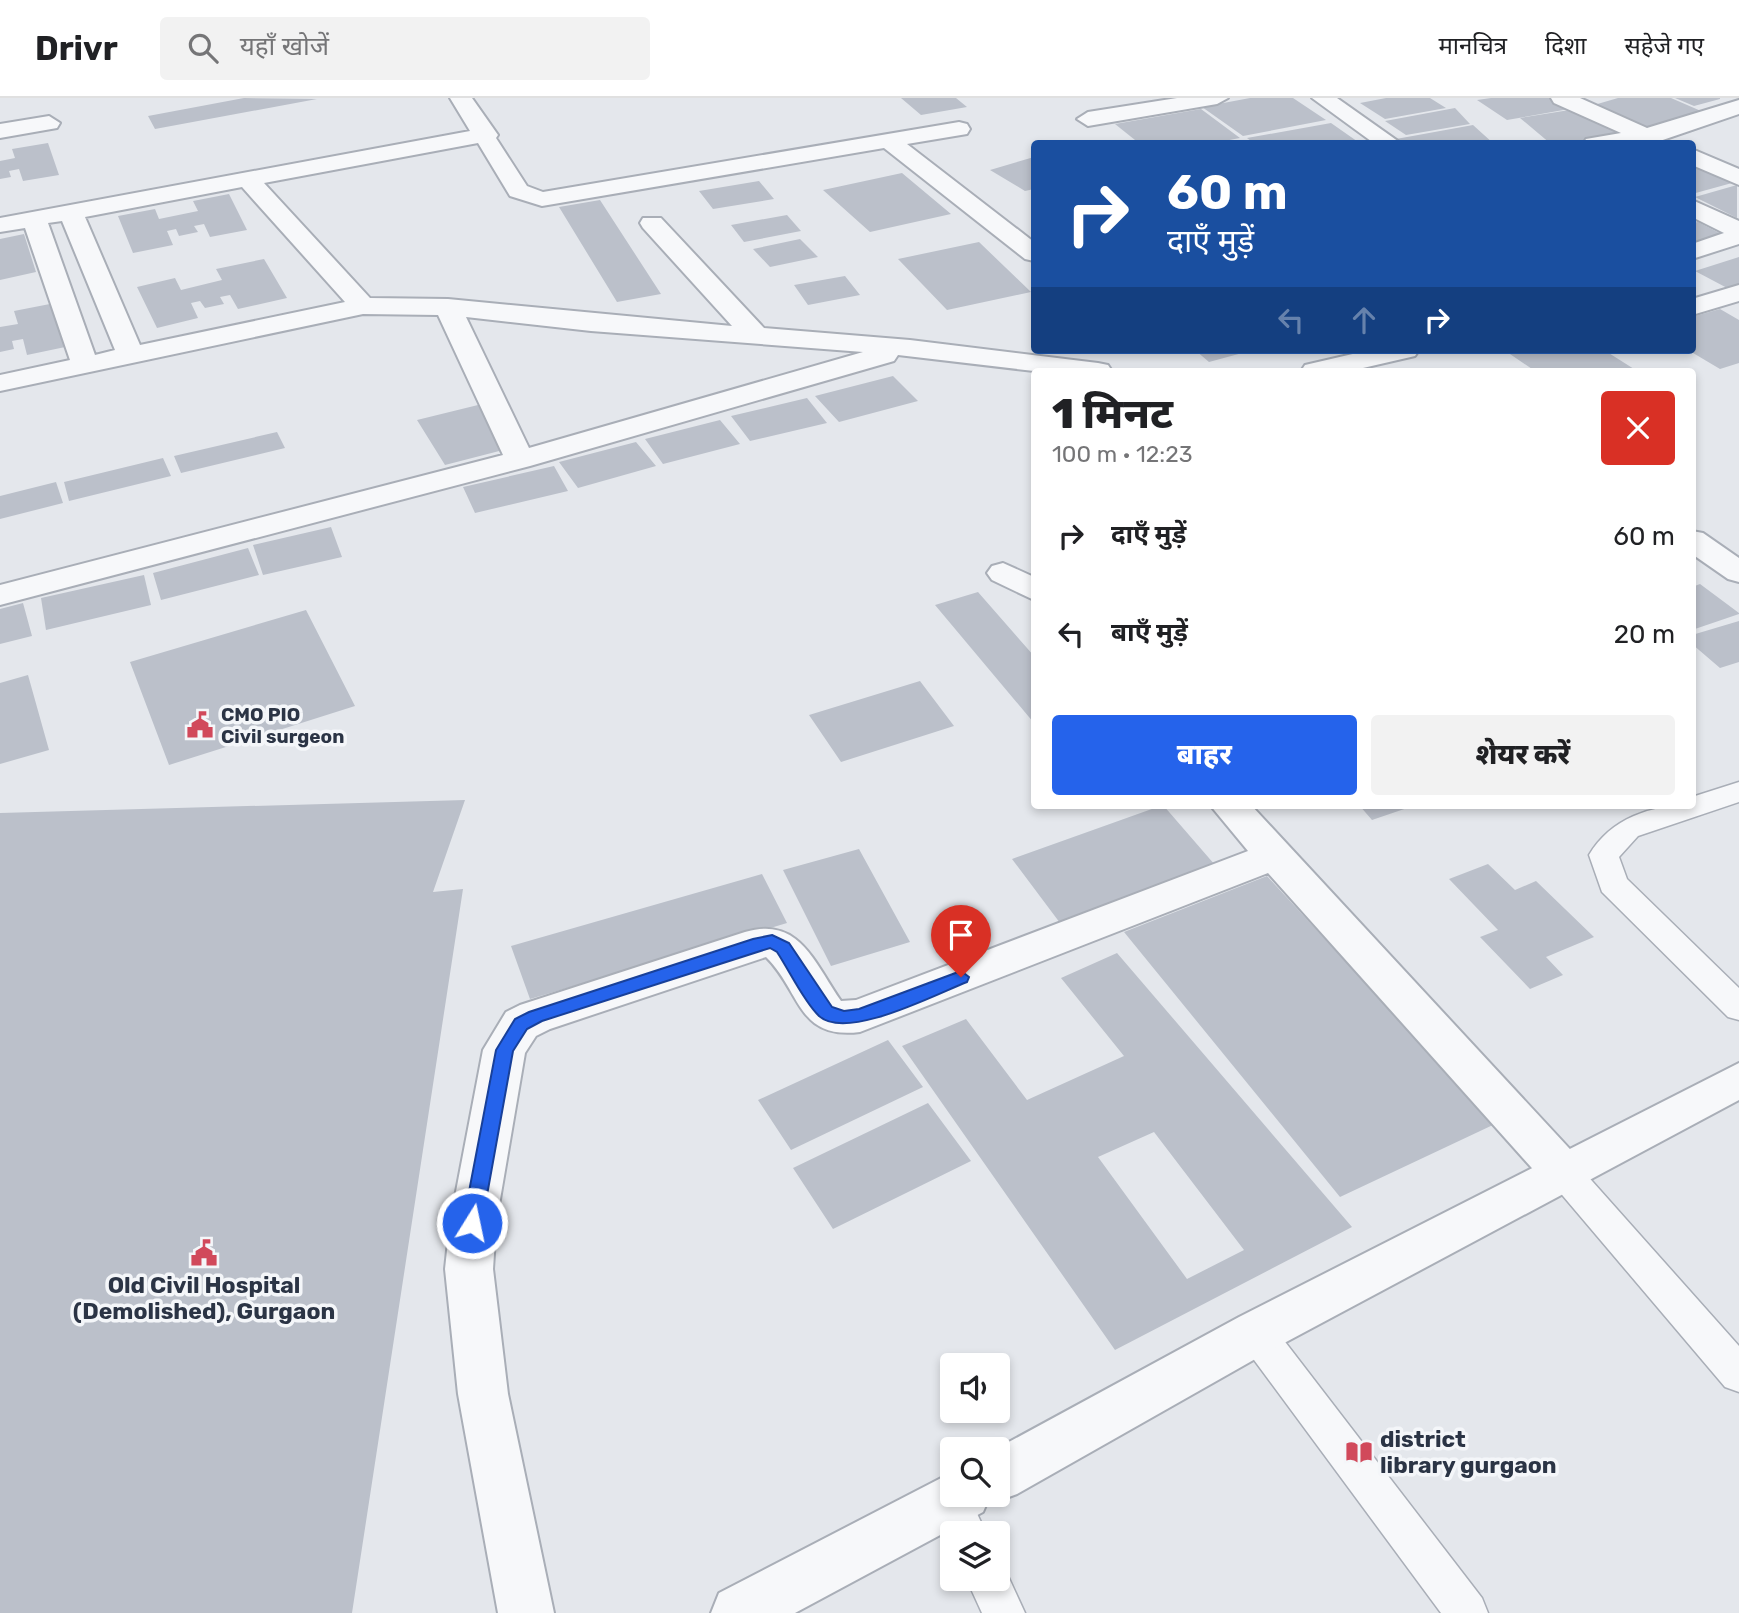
<!DOCTYPE html>
<html lang="hi">
<head>
<meta charset="utf-8">
<style>
  :root { --surface:#fff; --page:#f2f2f2; --text:#202124; --muted:#757577; --line:#e0e0e0; --accent:#2563eb }
  body { margin:0; font-family:Rubik,"Noto Sans Devanagari",sans-serif; background:var(--page); color:var(--text); height:100vh; display:flex; flex-direction:column; font-size:26px; white-space:nowrap }
  * { box-sizing:border-box; margin:0 }
  p { font-size:23px; color:var(--muted) }
  .icon { flex:none; width:38px; height:38px; fill:none; stroke:currentColor; stroke-width:2; stroke-linecap:round; stroke-linejoin:round }
  .map { position:relative; flex:1; overflow:hidden }
  .drawer { position:absolute; left:1031px; top:270px; width:665px; height:441px; display:flex; flex-direction:column; background:var(--surface); border-radius:7px; box-shadow:0 4px 10px #0003 }
  .drawer>* { flex:none }
  .guide { position:absolute; left:1031px; top:42px; width:665px; height:214px; border-radius:7px; box-shadow:0 4px 10px #0003; background:#1a4fa0; color:#fff; overflow:hidden }
  .buttons { position:absolute; left:940px; top:1255px; display:grid; gap:14px }
  .buttons a { display:grid; place-items:center; width:70px; height:70px; border-radius:7px; background:var(--surface); box-shadow:0 4px 10px #0003; font-size:35px }
  .pin { position:absolute; display:grid; place-items:center; width:60px; height:60px; color:#fff; margin:-72px -30px; border-radius:50% 50% 50% 0; rotate:-45deg; box-shadow:0 0 7px #0007 }
  .pin .icon { rotate:45deg }
  .me { position:absolute; width:77px; margin:-38px; rotate:10deg; stroke-linejoin:round; filter:drop-shadow(0 0 5px #0008) }
  .turn { display:flex; align-items:center; gap:24px; height:147px; padding:0 21px; font-size:32px }
  .turn .icon { width:91px; height:91px; stroke-width:2.5 }
  .turn b { display:block; font-size:49px; line-height:60px }
  .lanes { display:flex; align-items:center; height:66px; padding:0 21px; background:#0003; justify-content:center; gap:35px; direction:ltr }
  .lanes .off { opacity:.35 }
  .round { display:grid; place-items:center; flex:none; width:74px; height:74px; border-radius:7px; background:var(--page) }
  .headline { display:flex; align-items:center; justify-content:space-between; height:119px; padding:0 21px }
  h1 { font-size:42px; font-weight:800; line-height:52px }
  .button { display:flex; gap:14px; margin-top:auto; padding:14px 21px }
  .button a { flex:1; height:80px; border-radius:7px; background:var(--accent); color:#fff; font-size:28px; font-weight:800; line-height:80px; text-align:center }
  .button a+a { background:var(--page); color:var(--text) }
  ul { padding:0; list-style:none }
  li { display:flex; align-items:center; gap:21px; height:98px; padding:0 21px }
  li div { flex:1 }
  li b { display:block; font-size:26px }
  li em { font-style:normal }
  header { display:flex; align-items:center; gap:42px; box-sizing:border-box; height:98px; padding:0 35px; background:var(--surface); border-bottom:2px solid var(--line) }
  header strong { font-size:33px }
  nav { display:flex; gap:38px; margin-inline-start:auto; font-size:24px }
  .search { width:490px; height:63px; background:var(--page); display:flex; align-items:center; gap:18px; box-sizing:border-box; padding:0 24px; border-radius:7px; color:var(--muted); font-size:26px }
  .map>svg:first-child { display:block }
  .building { fill:#bbc0ca; fill-rule:evenodd }
  .lines { fill:none; stroke-linecap:round; stroke-linejoin:round }
  .service-casing { stroke:#a9aeb7; stroke-width:3 }
  .minor-casing { stroke:#a9aeb7; stroke-width:4 }
  .tertiary-casing { stroke:#a9aeb7; stroke-width:4 }
  .service { fill:#f7f8fa; fill-rule:evenodd }
  .minor { fill:#f7f8fa; fill-rule:evenodd }
  .tertiary { fill:#f7f8fa; fill-rule:evenodd }
  .route { fill:#2563eb; stroke:#184099; stroke-width:2 }
  .labels { text-anchor:middle; stroke-width:7; stroke-linejoin:round; paint-order:stroke }
  .poi-label { font-size:19px; font-weight:bold; fill:#2b3445; stroke:#f4f6f9; text-anchor:start }
  .near-poi-label { font-size:23px; font-weight:bold; fill:#2b3445; stroke:#f4f6f9 }
</style>
</head>
<body>
<header>
<strong>Drivr</strong>
<div class="search"><svg class="icon" aria-label="search" viewBox="0 0 24 24"><circle cx="10" cy="10" r="6"/><path d="M15 15l6 6"/></svg>यहाँ खोजें</div>
<nav><a>मानचित्र</a><a>दिशा</a><a>सहेजे गए</a></nav>
</header>
<div class="map">
<svg width="1739" height="1515" viewBox="0 0 1739 1515">
  <rect width="100%" height="100%" fill="#e4e7ec"/>
  <path class="building" d="M244 0 317 1 155 31 148 18Z
    M901 0H956L967 9 921 17Z
    M1250 0H1293L1326 22 1243 38 1202 9Z
    M1386 0H1430L1446 10 1385 21 1360 5Z
    M1491 0H1549L1569 11 1507 22 1477 2Z
    M1618 0H1671L1701 13 1644 30 1594 7Z
    M1675 0H1720V1L1694 8Z
    M1455 10 1470 26 1406 37 1385 23Z
    M1582 10 1632 33 1571 46H1551L1520 20Z
    M1201 11 1240 40 1208 46H1140L1115 26Z
    M1331 25 1361 46H1255L1247 40Z
    M1473 27 1494 46H1403L1396 41Z
    M48 45 59 77 23 83 19 71 9 73 11 79 0 81V63L15 60 12 51Z
    M1034 59V91L1025 93 990 72Z
    M1692 65 1732 85 1692 96Z
    M902 75 951 116 870 134 823 92Z
    M759 83 774 101 713 111 699 93Z
    M1737 87V120L1695 99Z
    M229 96 247 132 210 139 204 126 194 128 198 134 179 138 176 131 167 133 173 147 133 155 118 118 155 111 159 121 198 113 193 103Z
    M600 102 661 196 617 204 559 109Z
    M787 117 801 133 744 144 731 127Z
    M1698 124 1727 139 1692 149V125Z
    M24 136 36 174 0 182V141Z
    M800 141 818 159 770 169 753 151Z
    M979 144 1031 194 947 212 898 161Z
    M1739 159V187L1729 191 1695 173Z
    M264 161 287 200 238 211 230 197 220 199 224 206 205 210 200 203 191 205 198 220 157 230 137 189 175 180 181 192 222 182 216 171Z
    M845 178 860 197 808 207 794 187Z
    M55 205 70 248 27 257 23 241 12 243 14 251 0 254V229L18 226 14 213Z
    M1720 211 1739 222V265L1720 271 1688 252H1692V219Z
    M1195 252H1244L1246 254 1209 264Z
    M1515 252H1604L1634 271 1535 273 1507 254Z
    M893 278 918 303 839 324 815 298Z
    M807 300 827 325 750 343 731 318Z
    M478 307 507 351 445 367 417 322Z
    M720 322 740 346 663 366 645 341Z
    M277 334 285 350 181 375 174 358Z
    M636 344 656 368 578 390 559 364Z
    M163 360 171 378 69 403 64 384Z
    M554 368 568 393 475 415 463 389Z
    M56 384 63 405 0 421V398Z
    M331 429 342 459 263 477 253 447Z
    M248 450 259 477 161 502 153 475Z
    M144 477 151 507 46 532 41 500Z
    M1700 486 1739 515V516L1692 532V489Z
    M978 494 1034 558V625L935 507Z
    M23 505 32 538 0 546V511Z
    M306 512 355 608 169 667 130 564Z
    M1739 523V564L1720 570 1692 546V537Z
    M28 577 49 652 0 666V585Z
    M920 583 954 628 841 664 809 617Z
    M465 702 433 794 463 791 352 1515H0V715Z
    M1163 707 1215 767 1060 825 1012 761Z
    M1359 707H1416L1372 722Z
    M859 751 910 844 831 868 783 772Z
    M1488 766 1515 792 1536 783 1594 839 1546 859 1563 877 1530 891 1480 839 1498 832 1449 781Z
    M762 776 787 825 530 901 511 848Z
    M1267 778 1495 1026 1340 1099 1124 834Z
    M1117 855 1352 1129 1115 1252 902 948 966 921 1027 1002 1124 958 1061 880ZM1154 1034 1244 1152 1187 1181 1098 1059Z
    M888 942 923 989 791 1052 758 1002Z
    M928 1005 971 1063 833 1131 793 1070Z"/>
  <g class="lines">
    <g class="service-casing">
      <path id="service" d="M1739 684V704L1638 738 1619 759 1627 781 1739 890V922L1728 919 1602 794 1589 757C1611 720 1651 707 1692 707V699Z
        M1564 1060 1576 1065 1739 1248V1294L1725 1289 1552 1085 1546 1075 1552 1065Z
        M1256 1218 1269 1223 1482 1500 1488 1515H1441L1243 1247 1237 1235 1243 1223Z
        M950 1384 952 1396H968L986 1435H952V1450L930 1404 936 1390Z
        M998 1463 1002 1465 1025 1515H982L966 1480H998Z"/>
    </g>
    <g class="minor-casing">
      <path id="minor" d="M450 0H472L498 37 496 40 527 88 543 94 959 24 967 26 970 31 967 36 907 46 1034 144V163L1025 161 884 50 542 108 510 98 478 45 264 85 370 200 448 201 732 228 643 130 640 125 643 120H661L764 230 910 242 1098 265 1108 267 1112 273H1034L898 257 894 263 530 368 0 507V487L503 357 438 217 363 216 0 293V277L70 262 25 130 0 134V120L470 33ZM242 89 345 204 140 247 85 119ZM62 123 115 252 95 257 48 125ZM466 219 591 233 863 254 529 350Z
        M1177 0H1228L1217 6 1088 28 1077 21 1088 14Z
        M1312 0H1337L1402 46H1375Z
        M1551 0H1580L1647 30 1739 2V16L1651 46H1583L1586 41 1621 35 1554 5Z
        M49 18 60 25 57 30 0 40V26Z
        M1692 51 1739 71V87L1692 67Z
        M1692 102 1739 123V146L1692 161V146L1724 135 1692 119Z
        M1739 187V203L1692 217V201Z
        M1370 252H1419L1415 258 1350 273H1301L1305 267Z
        M1692 433 1703 435 1739 460V484L1728 481 1692 456Z
        M1003 465 1034 479V502L992 482 987 475 992 468Z
        M1210 707H1251L1580 1062 1587 1075 1580 1088 1564 1094 1548 1088 1268 775 860 934C797 942 801 893 766 859L550 931 536 938 525 955 496 1125 493 1171 508 1296 554 1515H498L458 1296 445 1171 450 1125 483 952 506 914 520 907 745 834C799 818 814 864 841 903L856 902 1248 753Z"/>
    </g>
    <g class="tertiary-casing">
      <path id="tertiary" d="M1739 965V1002L1273 1251 1017 1396 998 1403 989 1400 983 1414 795 1515H711L719 1495 945 1378 952 1375V1396H998L996 1351 1239 1219Z"/>
    </g>
    <use href="#service" class="service"/>
    <use href="#minor" class="minor"/>
    <use href="#tertiary" class="tertiary"/>
  </g>
  <path class="route" d="M772 837 789 845 832 909 844 913 859 911 961 873 969 879 967 884C936 896 847 943 819 918 804 904 789 872 777 854L770 850 542 923 527 931 513 953 482 1125 479 1130H466L463 1125 496 952 515 921 529 914 753 841Z"/>
  <defs>
    <g id="civic-bare" transform="scale(2.1)"><path d="M-.6-6.5H3V-4.5H.6V-3L4-1V1h2V6H-6V1h2V-1L-.6-3ZM-1.2 2.5V6h2.4V2.5Z" fill="#d1495b" stroke="#f4f6f9" stroke-width="2.5" paint-order="stroke"/></g>
    <g id="library-bare" transform="scale(2.1)"><path d="M-6-4Q-3-5.5-.7-3.5V5Q-3 3-6 4ZM6-4Q3-5.5 .7-3.5V5Q3 3 6 4Z" fill="#d1495b" stroke="#f4f6f9" stroke-width="2.5" paint-order="stroke"/></g>
  </defs>
  <g fill-rule="evenodd">
    <use href="#civic-bare" x="200" y="627"/>
    <use href="#civic-bare" x="204" y="1155"/>
    <use href="#library-bare" x="1359" y="1354"/>
  </g>
  <g class="labels">
    <g class="poi-label">
      <text x="221" y="623">CMO PIO<tspan x="221" dy="22">Civil surgeon</tspan></text>
    </g>
    <g class="near-poi-label">
      <text x="204" y="1195">Old Civil Hospital<tspan x="204" dy="26">(Demolished), Gurgaon</tspan></text>
      <text x="1380" y="1349" text-anchor="start">district<tspan x="1380" dy="26">library gurgaon</tspan></text>
    </g>
  </g>
</svg>
<div class="buttons">
<a><svg class="icon" aria-label="sound" viewBox="0 0 24 24"><path d="M4 9h4l5-4v14l-5-4H4zM17 9q2 3 0 6"/></svg></a>
<a><svg class="icon" aria-label="search" viewBox="0 0 24 24"><circle cx="10" cy="10" r="6"/><path d="M15 15l6 6"/></svg></a>
<a><svg class="icon" aria-label="layers" viewBox="0 0 24 24"><path d="M12 4l9 5-9 5-9-5zM3 14l9 5 9-5"/></svg></a>
</div>
<div class="pin" style="left:961px;top:879px;background:#d93025"><svg class="icon" aria-label="arrive" viewBox="0 0 24 24"><path d="M6 21V4h12l-3 4 3 4H6"/></svg></div>
<svg class="me" style="left:472px;top:1125px" viewBox="-20 -20 40 40"><circle r="17" fill="#2563eb" stroke="#fff" stroke-width="3"/><path d="M0-11L8 9 0 5-8 9z" fill="#fff"/></svg>
<div class="guide">
<div class="turn"><svg class="icon" aria-label="right" viewBox="0 0 24 24"><path d="M7 20v-9h11M14 6l5 5-5 5"/></svg><div><b>60 m</b>दाएँ मुड़ें</div></div>
<div class="lanes"><svg class="icon off" aria-label="left" viewBox="0 0 24 24"><path d="M17 20v-9H6M10 6l-5 5 5 5"/></svg><svg class="icon off" aria-label="ahead" viewBox="0 0 24 24"><path d="M12 20V5M6 11l6-6 6 6"/></svg><svg class="icon" aria-label="right" viewBox="0 0 24 24"><path d="M7 20v-9h11M14 6l5 5-5 5"/></svg></div>
</div>
<section class="drawer">
<div class="headline"><div><h1>1 मिनट</h1><p>100 m · 12:23</p></div><a class="round" style="background:#d93025;color:#fff"><svg class="icon" aria-label="close" viewBox="0 0 24 24"><path d="M6 6l12 12M18 6L6 18"/></svg></a></div>
<ul>
<li><svg class="icon" aria-label="right" viewBox="0 0 24 24"><path d="M7 20v-9h11M14 6l5 5-5 5"/></svg><div><b>दाएँ मुड़ें</b></div><em>60 m</em></li>
<li><svg class="icon" aria-label="left" viewBox="0 0 24 24"><path d="M17 20v-9H6M10 6l-5 5 5 5"/></svg><div><b>बाएँ मुड़ें</b></div><em>20 m</em></li>
</ul>
<div class="button"><a>बाहर</a><a>शेयर करें</a></div>
</section>
</div>
</body>
</html>
